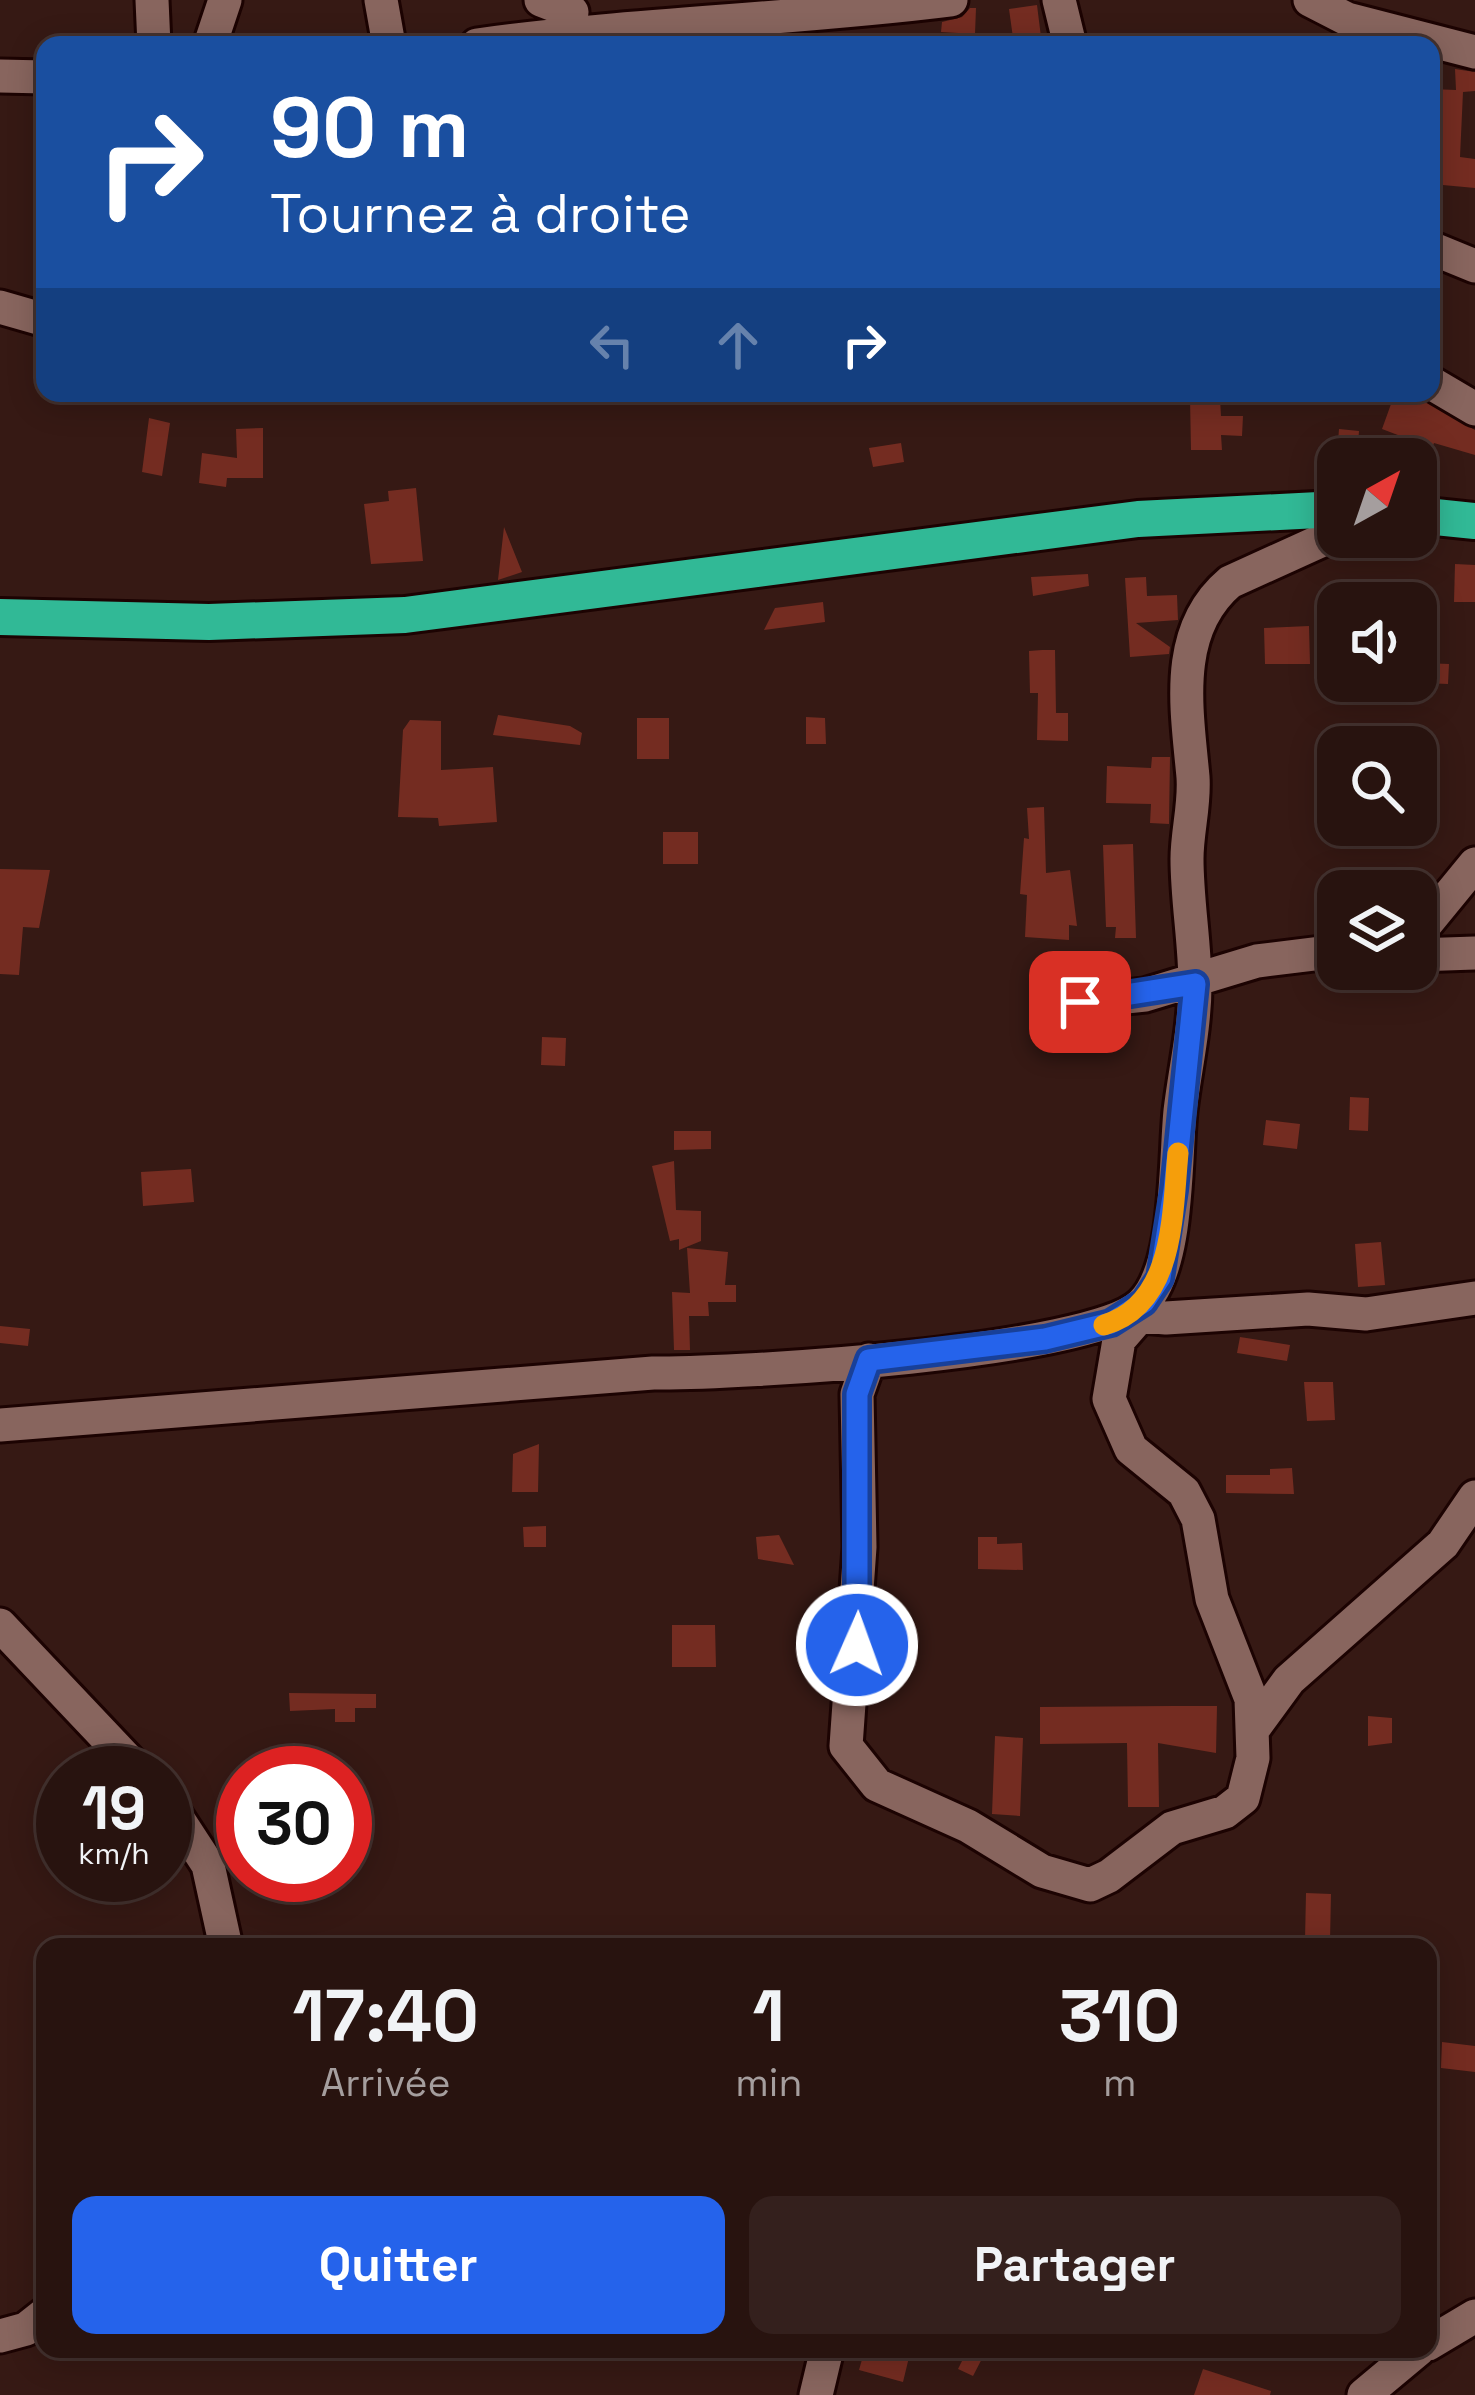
<!DOCTYPE html>
<html lang="fr">
<head>
<meta charset="utf-8">
<style>
  :root { --surface:#28130f; --page:#34201d; --text:#f1f3f6; --muted:#a59e9e; --line:#44322f; --accent:#2563eb }
  body { margin:0; font-family:"Space Grotesk",sans-serif; background:var(--page); color:var(--text); height:100vh; display:flex; flex-direction:column; font-size:45px; white-space:nowrap }
  * { box-sizing:border-box; margin:0 }
  p { font-size:39px; color:var(--muted) }
  .icon { flex:none; width:66px; height:66px; fill:none; stroke:currentColor; stroke-width:2; stroke-linecap:round; stroke-linejoin:round }
  .map { position:relative; flex:1; overflow:hidden }
  .drawer { position:absolute; left:36px; top:1938px; width:1401px; height:420px; display:flex; flex-direction:column; background:var(--surface); border-radius:24px; box-shadow:0 6px 30px #0003,0 0 0 3px var(--line) }
  .drawer>* { flex:none }
  .guide { position:absolute; left:36px; top:36px; width:1404px; height:366px; border-radius:24px; box-shadow:0 6px 30px #0003,0 0 0 3px var(--line); background:#1a4fa0; color:#fff; overflow:hidden }
  .needle { width:78px; rotate:40deg }
  .fabs { position:absolute; left:1317px; top:438px; display:grid; gap:24px }
  .fabs a { display:grid; place-items:center; width:120px; height:120px; border-radius:24px; background:var(--surface); box-shadow:0 6px 30px #0003,0 0 0 3px var(--line); font-size:60px }
  .speed { position:absolute; left:36px; top:1746px; display:flex; gap:24px; font-size:60px; font-weight:700; text-align:center }
  .speed>* { display:grid; place-content:center; width:156px; height:156px; border-radius:50%; background:var(--surface); box-shadow:0 6px 30px #0003,0 0 0 3px var(--line); line-height:1 }
  .speed small { font-size:30px; font-weight:400 }
  .speed .limit { border:18px solid #d22; background:#fff; color:#111 }
  .pin { position:absolute; display:grid; place-items:center; width:102px; height:102px; color:#fff; margin:-51px; border-radius:24px; box-shadow:0 6px 18px #0006 }
  .me { position:absolute; width:132px; margin:-66px; rotate:2deg; stroke-linejoin:round; filter:drop-shadow(0 0 9px #0008) }
  .turn { display:flex; align-items:center; gap:42px; height:252px; padding:0 36px; font-size:54px }
  .turn .icon { width:156px; height:156px; stroke-width:2.5 }
  .turn b { display:block; font-size:84px; line-height:102px }
  .lanes { display:flex; align-items:center; height:114px; padding:0 36px; background:#0003; justify-content:center; gap:60px; direction:ltr }
  .lanes .off { opacity:.35 }
  .eta { display:flex; justify-content:space-evenly; align-items:center; height:204px; text-align:center }
  .eta b { font-size:72px; font-weight:800; line-height:84px }
  .button { display:flex; gap:24px; margin-top:auto; padding:24px 36px }
  .button a { flex:1; height:138px; border-radius:24px; background:var(--accent); color:#fff; font-size:48px; font-weight:800; line-height:138px; text-align:center }
  .button a+a { background:var(--page); color:var(--text) }
  .map>svg:first-child { display:block }
  .building { fill:#742c21 }
  .lines { fill:none; stroke-linecap:round; stroke-linejoin:round }
  .minor-casing { stroke:#1c0302; stroke-width:39 }
  .highway-casing { stroke:#1c0302; stroke-width:42 }
  .minor { stroke:#88655e; stroke-width:33 }
  .highway { stroke:#31b996; stroke-width:36 }
  .route-casing { stroke:#184099; stroke-width:30 }
  .route { stroke:#2563eb; stroke-width:21 }
  .slow { stroke:#f59e0b; stroke-width:21 }
</style>
</head>
<body>
<div class="map">
<svg width="1475" height="2395" viewBox="0 0 1475 2395">
  <rect width="100%" height="100%" fill="#361914"/>
  <path class="building" d="M1037 5 1042 45H1014L1009 9Z
    M970 8H976L975 34 941 32 942 22 962 17Z
    M1455 69 1475 72V91L1463 92 1460 157 1475 159V188L1432 184 1437 136H1431V89L1456 90Z
    M1395 393 1413 394 1475 430V455L1434 443 1432 448 1382 429Z
    M1190 398H1220L1221 416H1243L1242 436 1221 435 1222 450H1191Z
    M149 418 170 423 162 476 142 472Z
    M263 428V478H227L226 487 199 483 202 453 237 458 236 429Z
    M1339 429 1359 431 1357 456 1337 454Z
    M901 443 904 462 873 467 869 448Z
    M416 488 423 561 371 564 364 504 389 501 388 491Z
    M504 527 522 572 498 580Z
    M1455 564 1475 565V602H1454Z
    M1088 574 1089 586 1033 596 1031 577Z
    M1146 577 1147 596 1177 595 1178 620 1136 623 1170 647 1169 654 1130 657 1125 578Z
    M823 602 825 622 764 630 775 608Z
    M1309 626 1310 664H1265L1264 628Z
    M1042 650H1055L1056 713H1068V741L1037 740 1038 693H1030L1029 651Z
    M1424 663 1449 664 1448 684 1424 683Z
    M498 715 570 726 582 733 580 745 493 735Z
    M806 717 825 718 826 744H806Z
    M637 718H669V759H637Z
    M410 720 441 721V770L493 767 497 822 439 826 438 818 398 817 403 730Z
    M1338 736V788L1332 789 1320 741Z
    M1152 757H1170L1169 824 1150 823 1151 804 1106 803 1107 766 1151 768Z
    M1044 807 1046 873 1070 870 1077 926 1069 925V940L1025 937 1027 895 1020 894 1024 838 1029 839 1027 808Z
    M663 832H698V864H663Z
    M1133 844 1136 938H1115L1116 927H1106L1103 845Z
    M0 869 50 870 39 928 23 927 19 975 0 974Z
    M542 1037 566 1038 565 1066 541 1065Z
    M1350 1097 1369 1098 1368 1131 1349 1130Z
    M1266 1120 1300 1124 1297 1149 1263 1145Z
    M674 1131H711V1149L674 1150Z
    M674 1161 676 1210 701 1211V1241L679 1250V1239L670 1241 652 1166Z
    M191 1169 194 1202 143 1206 141 1172Z
    M1381 1242 1385 1285 1358 1287 1355 1244Z
    M687 1248 728 1252 725 1285H736V1302H708L709 1316H689L690 1350H674L672 1292 690 1293Z
    M0 1326 30 1329 28 1346 0 1343Z
    M1240 1337 1290 1345 1287 1361 1237 1353Z
    M1304 1382H1333L1335 1420 1307 1421Z
    M539 1444 538 1492H512L513 1454Z
    M1292 1468 1294 1494 1226 1493V1475H1270V1469Z
    M546 1526V1547H524L523 1527Z
    M779 1535 794 1565 758 1559 756 1537Z
    M978 1537H997V1544L1022 1543 1023 1570 978 1569Z
    M672 1625H715L716 1667H672Z
    M289 1693 376 1694V1708H355V1722H335V1709L290 1711Z
    M1172 1706H1217L1216 1753 1158 1743 1159 1807H1128L1127 1743 1040 1744V1707Z
    M1368 1716 1392 1718V1743L1368 1746Z
    M995 1736 1023 1738 1020 1816 992 1814Z
    M1306 1893 1331 1894 1330 1941 1305 1940Z
    M1442 2042 1475 2046V2072L1441 2068Z
    M865 2349H911L903 2382 859 2370Z
    M968 2349H987L973 2376 958 2369Z
    M1203 2369 1271 2391 1270 2395H1194Z"/>
  <g class="lines">
    <g class="minor-casing">
      <path id="minor" d="M152 0 154 45
        M381 0 389 45
        M541 0 572 12
        M1059 0 1070 45
        M1310 0 1347 19 1475 52
        M210 45 225 0
        M477 45C635 23 793 20 951 0
        M0 76 45 77
        M1431 248 1475 266
        M0 307 45 320
        M1431 383 1475 409
        M1416 936 1475 864
        M1416 955 1475 953
        M1051 1005 1145 995 1257 961 1338 951
        M1130 1315 1166 1318 1308 1309 1366 1314 1475 1298
        M869 1360 857 1394 860 1547 846 1746 877 1785 968 1826 1042 1871 1090 1885 1109 1876 1172 1828 1225 1812 1243 1798 1253 1758 1251 1699 1212 1599 1198 1519 1184 1492 1131 1449 1109 1399 1119 1340 1139 1317
        M0 1425 653 1373C735 1374 1092 1353 1142 1304 1179 1268 1175 1161 1180 1111 1185 1069 1195 1028 1195 985 1195 943 1187 901 1187 859 1187 831 1195 805 1193 777 1187 710 1172 631 1230 582L1338 533
        M0 1625 140 1773
        M1254 1728 1289 1680 1443 1544 1475 1497
        M165 1799 208 1865 226 1947
        M0 2336 26 2329 45 2314
        M1428 2344 1475 2316
        M816 2395 827 2349
        M1364 2395 1419 2349"/>
    </g>
    <g class="highway-casing">
      <path id="highway" d="M1416 515 1475 521
        M0 617 209 622 405 615 1138 519 1338 509"/>
    </g>
    <use href="#minor" class="minor"/>
    <use href="#highway" class="highway"/>
  </g>
  <g class="lines">
    <g class="route-casing">
      <path id="route" d="M857 1645V1394L869 1360 1045 1339 1111 1323 1144 1302 1160 1278 1174 1190 1195 984 1080 1002"/>
    </g>
    <use href="#route" class="route"/>
    <path class="slow" d="M1104 1325C1175 1304 1172 1215 1178 1153"/>
  </g>
</svg>
<div class="fabs">
<a><svg class="needle" viewBox="-14 -14 28 28"><path d="M0-13l5 13h-10z" fill="#e53935"/><path d="M0 13l5-13h-10z" fill="#a59e9e"/></svg></a>
<a><svg class="icon" aria-label="sound" viewBox="0 0 24 24"><path d="M4 9h4l5-4v14l-5-4H4zM17 9q2 3 0 6"/></svg></a>
<a><svg class="icon" aria-label="search" viewBox="0 0 24 24"><circle cx="10" cy="10" r="6"/><path d="M15 15l6 6"/></svg></a>
<a><svg class="icon" aria-label="layers" viewBox="0 0 24 24"><path d="M12 4l9 5-9 5-9-5zM3 14l9 5 9-5"/></svg></a>
</div>
<div class="speed"><div>19<small>km/h</small></div><div class="limit">30</div></div>
<div class="pin" style="left:1080px;top:1002px;background:#d93025"><svg class="icon" aria-label="arrive" viewBox="0 0 24 24"><path d="M6 21V4h12l-3 4 3 4H6"/></svg></div>
<svg class="me" style="left:857px;top:1645px" viewBox="-20 -20 40 40"><circle r="17" fill="#2563eb" stroke="#fff" stroke-width="3"/><path d="M0-11L8 9 0 5-8 9z" fill="#fff"/></svg>
<div class="guide">
<div class="turn"><svg class="icon" aria-label="right" viewBox="0 0 24 24"><path d="M7 20v-9h11M14 6l5 5-5 5"/></svg><div><b>90 m</b>Tournez à droite</div></div>
<div class="lanes"><svg class="icon off" aria-label="left" viewBox="0 0 24 24"><path d="M17 20v-9H6M10 6l-5 5 5 5"/></svg><svg class="icon off" aria-label="ahead" viewBox="0 0 24 24"><path d="M12 20V5M6 11l6-6 6 6"/></svg><svg class="icon" aria-label="right" viewBox="0 0 24 24"><path d="M7 20v-9h11M14 6l5 5-5 5"/></svg></div>
</div>
<section class="drawer">
<div class="eta">
<div><b>17:40</b><p>Arrivée</p></div>
<div><b>1</b><p>min</p></div>
<div><b>310</b><p>m</p></div>
</div>
<div class="button"><a>Quitter</a><a>Partager</a></div>
</section>
</div>
</body>
</html>
